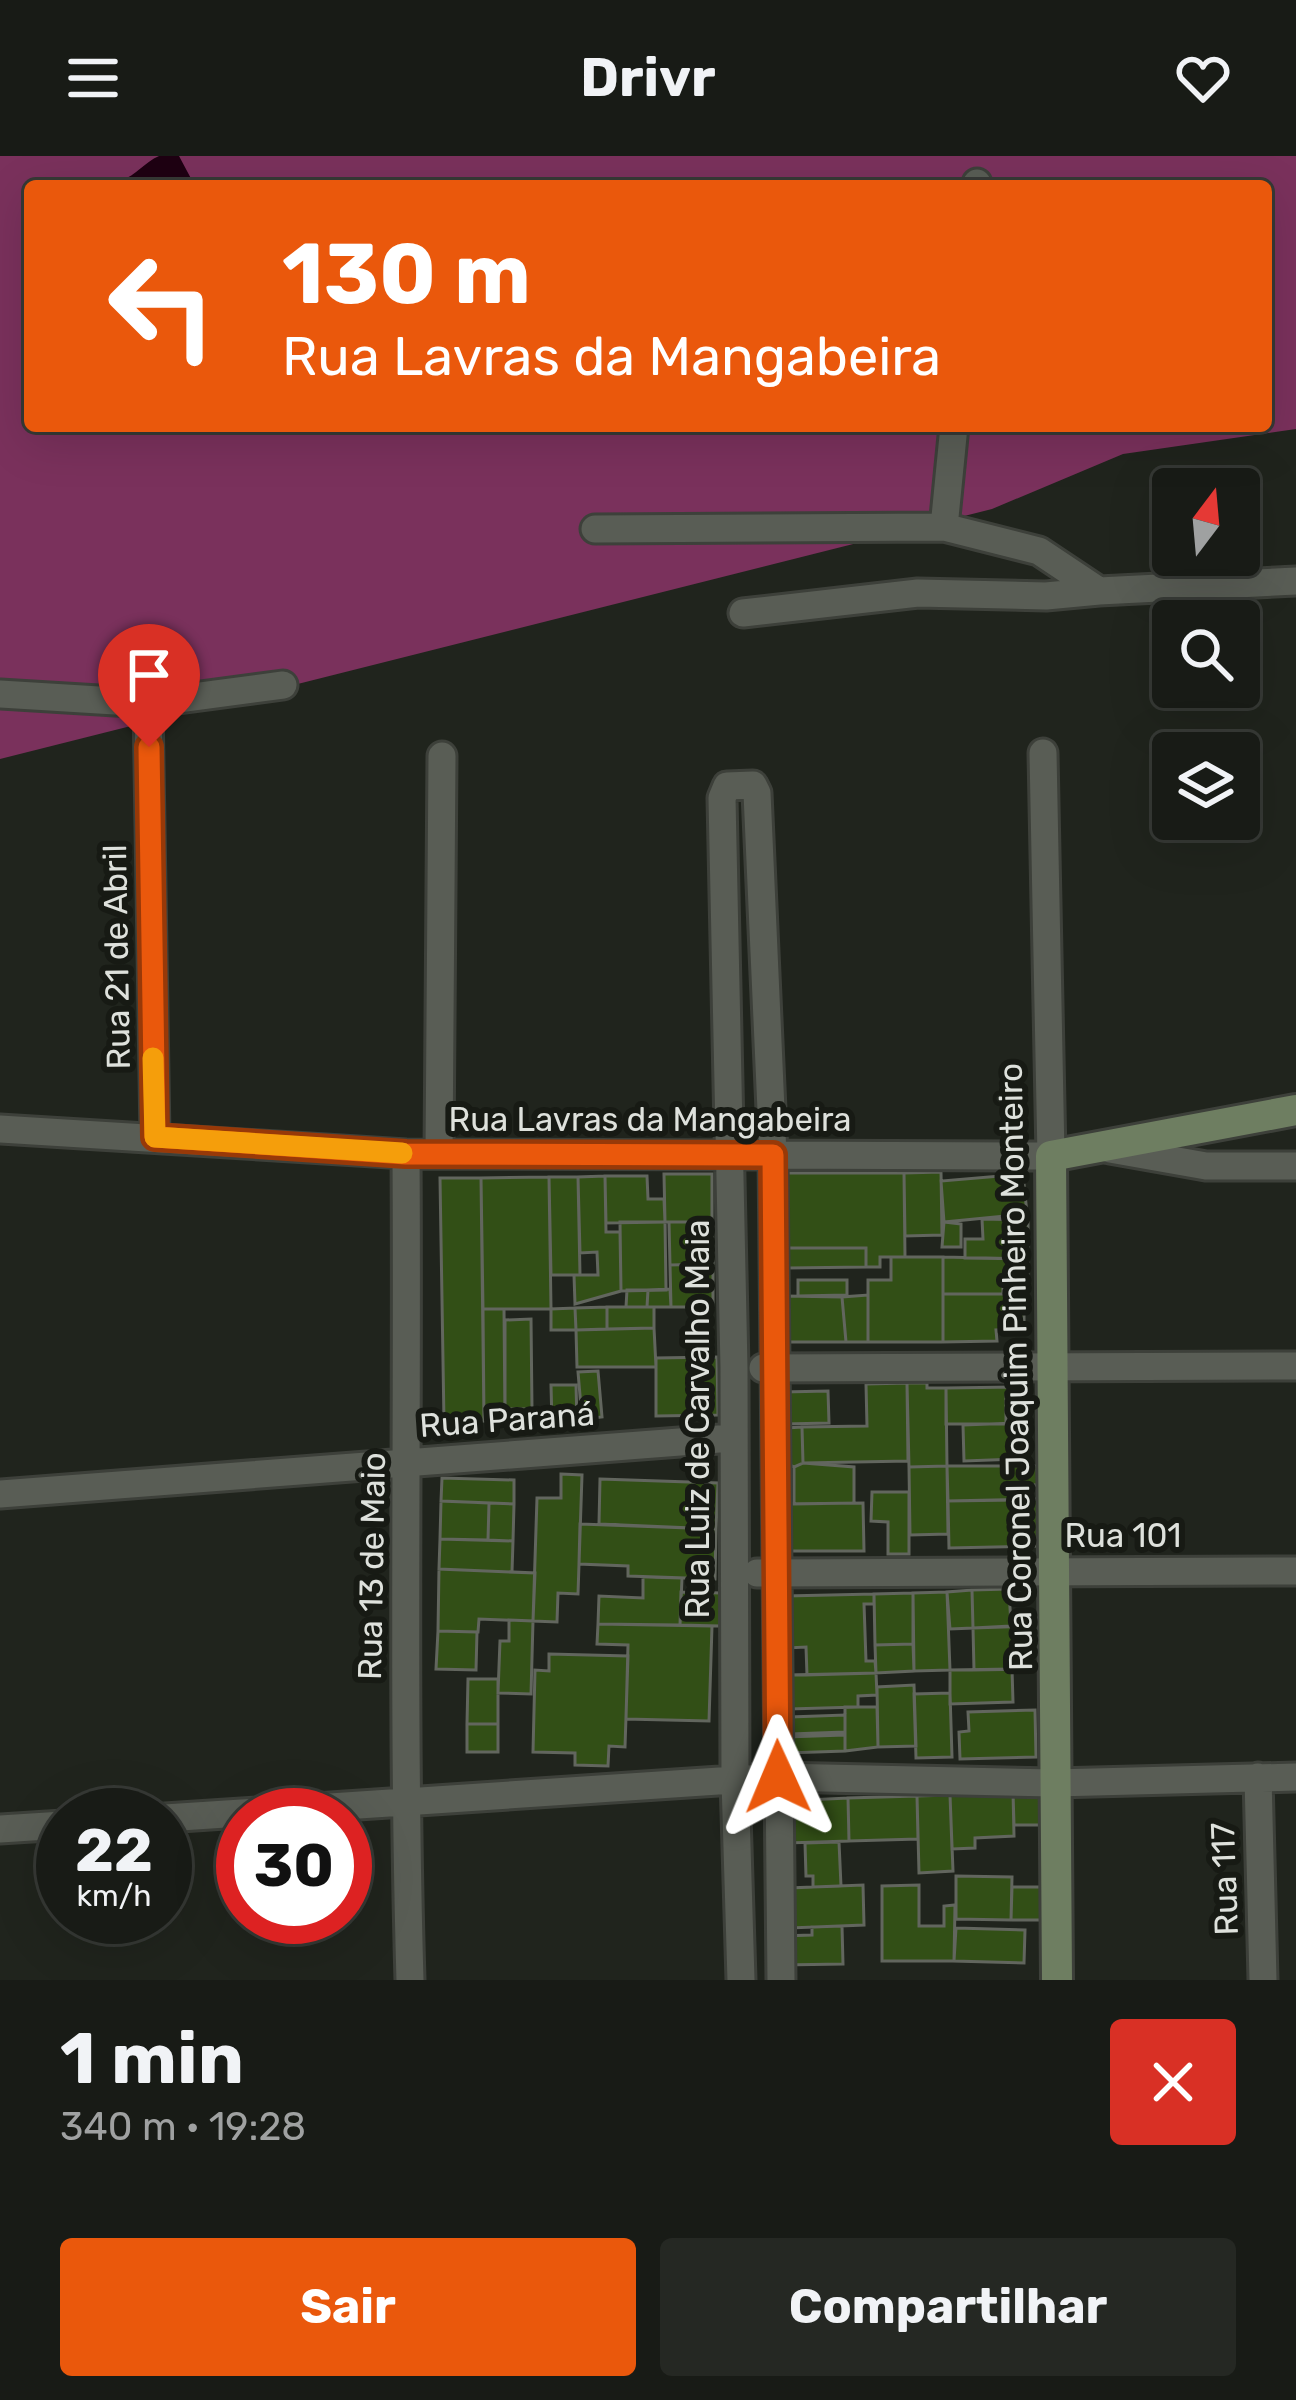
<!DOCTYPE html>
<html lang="pt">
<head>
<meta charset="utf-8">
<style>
  :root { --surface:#181b16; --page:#252823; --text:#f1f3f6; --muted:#9fa1a1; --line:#363935; --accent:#ea580c }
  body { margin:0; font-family:Rubik,sans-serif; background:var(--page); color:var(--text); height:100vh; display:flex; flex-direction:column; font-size:45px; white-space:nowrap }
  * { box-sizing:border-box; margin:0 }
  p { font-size:39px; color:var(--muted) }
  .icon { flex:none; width:66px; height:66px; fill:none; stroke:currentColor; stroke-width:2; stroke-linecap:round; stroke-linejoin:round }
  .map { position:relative; height:1824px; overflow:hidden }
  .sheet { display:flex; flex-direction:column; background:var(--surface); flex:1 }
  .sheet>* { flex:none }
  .hud { position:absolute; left:24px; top:24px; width:1248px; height:252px; border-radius:12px; box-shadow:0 12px 48px #0002,0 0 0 3px var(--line); background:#ea580c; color:#fff; overflow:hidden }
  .needle { width:78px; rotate:16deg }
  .tools { position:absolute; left:1152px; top:312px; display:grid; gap:24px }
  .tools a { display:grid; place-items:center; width:108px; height:108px; border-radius:12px; background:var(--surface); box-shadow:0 12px 48px #0002,0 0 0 3px var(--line); font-size:60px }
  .speed { position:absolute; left:36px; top:1632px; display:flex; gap:24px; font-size:60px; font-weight:700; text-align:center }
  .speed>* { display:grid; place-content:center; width:156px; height:156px; border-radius:50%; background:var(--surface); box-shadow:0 12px 48px #0002,0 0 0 3px var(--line); line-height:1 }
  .speed small { font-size:30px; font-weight:400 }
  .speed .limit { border:18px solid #d22; background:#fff; color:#111 }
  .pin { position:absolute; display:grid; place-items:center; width:102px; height:102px; color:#fff; margin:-123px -51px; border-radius:50% 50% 50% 0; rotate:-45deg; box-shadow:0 0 12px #0007 }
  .pin .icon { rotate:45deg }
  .me { position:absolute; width:132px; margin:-66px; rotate:359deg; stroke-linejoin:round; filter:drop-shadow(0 0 9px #0008) }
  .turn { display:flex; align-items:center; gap:42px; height:252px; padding:0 60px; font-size:54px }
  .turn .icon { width:156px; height:156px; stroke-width:2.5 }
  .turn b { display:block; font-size:84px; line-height:102px }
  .round { display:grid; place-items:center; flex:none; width:126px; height:126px; border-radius:12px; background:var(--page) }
  .overview { display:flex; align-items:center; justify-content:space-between; height:204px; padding:0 60px }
  h1 { font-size:72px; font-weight:700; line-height:90px }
  .button { display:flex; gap:24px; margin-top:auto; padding:24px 60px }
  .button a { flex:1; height:138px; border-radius:12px; background:var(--accent); color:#fff; font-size:48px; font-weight:700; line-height:138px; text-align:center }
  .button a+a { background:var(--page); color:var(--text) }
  header { display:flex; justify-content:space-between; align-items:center; height:156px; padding:0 60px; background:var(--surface); font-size:54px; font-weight:700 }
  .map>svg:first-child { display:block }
  .forest { fill:#7a315c; fill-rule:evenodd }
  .water { fill:#1e0012 }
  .building { fill:#324f16; stroke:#62665e; stroke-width:3 }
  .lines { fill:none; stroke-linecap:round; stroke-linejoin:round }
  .street-casing { stroke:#3d403a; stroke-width:33 }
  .secondary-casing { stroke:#3d403a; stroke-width:36 }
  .street { stroke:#595d55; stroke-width:27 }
  .secondary { stroke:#6e7e61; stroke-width:30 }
  .route-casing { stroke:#983908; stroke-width:30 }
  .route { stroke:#ea580c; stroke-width:21 }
  .slow { stroke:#f59e0b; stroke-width:21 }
  .labels { text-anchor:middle; stroke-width:12; stroke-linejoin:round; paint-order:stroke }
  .street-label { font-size:33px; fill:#dee1dc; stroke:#171a14 }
</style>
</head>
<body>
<header><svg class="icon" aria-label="menu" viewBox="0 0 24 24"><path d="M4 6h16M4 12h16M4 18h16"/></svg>Drivr<svg class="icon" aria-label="heart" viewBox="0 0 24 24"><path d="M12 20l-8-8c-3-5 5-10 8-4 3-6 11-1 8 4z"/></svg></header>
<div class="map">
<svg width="1296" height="1824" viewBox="0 0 1296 1824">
  <rect width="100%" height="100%" fill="#20241d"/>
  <path class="forest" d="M0 0H1296V273L1123 298 992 353 0 603ZM30 30H1266V270H30Z"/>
  <path class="water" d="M159 0H179L195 30H90C101 24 110 28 122 24 135 20 145 6 159 0Z"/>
  <path class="building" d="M941 1016 942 1079 905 1080 904 1017Z
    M782 1017H904L905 1101H880V1111H866V1092H783Z
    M664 1018H712V1066H665Z
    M1023 1018 1027 1058 944 1066 941 1025Z
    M605 1020H647L648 1043H664L665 1066 606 1067Z
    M605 1020 606 1076H620L621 1135 575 1148 574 1119H598L597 1096 580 1097 578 1021Z
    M549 1021 551 1153H483L481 1022Z
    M549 1021H578L580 1119H551Z
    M440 1022H481L484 1265 444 1266Z
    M982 1063 1028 1064V1103L965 1102V1083H983Z
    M620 1066H665L666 1134 621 1135Z
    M669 1066H712L713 1108 670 1109Z
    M944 1066 961 1068V1091H942Z
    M788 1092H866V1111L788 1112Z
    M891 1101H943V1186H868V1124H891Z
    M943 1101 1028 1103V1125H1003V1138H943Z
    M713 1108V1151H671L670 1109Z
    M798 1124H847V1139L798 1140Z
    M670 1133 671 1151H647L648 1134Z
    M627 1134H648L647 1151H626Z
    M943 1138H1024V1173L996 1174 997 1185 943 1186Z
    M868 1139V1186H846L842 1141Z
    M785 1140 842 1141 846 1186H785Z
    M607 1151V1173L576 1174 575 1152Z
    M607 1151H654V1172L607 1173Z
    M575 1152 576 1174H551V1153Z
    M483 1153H504L505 1265H484Z
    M531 1163 532 1253H505V1164Z
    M654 1172 656 1211H577L576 1174Z
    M717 1201 718 1259 656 1260V1202Z
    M598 1215 602 1261 582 1263 578 1216Z
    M907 1227 908 1305 803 1307 802 1271 867 1270 866 1228Z
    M907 1227H927V1232H946L947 1310 909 1311Z
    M551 1229H576L577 1266 552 1267Z
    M1015 1231V1240H1006V1268H946V1232Z
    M828 1235 829 1267 784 1268 783 1236Z
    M1016 1267 1017 1303 964 1305 963 1269Z
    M802 1271 803 1307 794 1311 787 1308 786 1272Z
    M803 1307 854 1311V1347L794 1348V1311Z
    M947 1310 948 1378 910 1379 909 1311Z
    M947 1310H1037L1038 1329H1017L1018 1344 948 1345Z
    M561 1318 582 1319 578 1438 558 1437 557 1466 533 1465 537 1342H561Z
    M442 1322 514 1324V1348L441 1345Z
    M600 1323 718 1327 716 1373 599 1368Z
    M872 1336H909V1398H888V1366L871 1365Z
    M1038 1343 1039 1390 949 1392 948 1345Z
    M441 1345 489 1347 488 1384 440 1383Z
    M489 1347 514 1348 513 1385 488 1384Z
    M863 1347 864 1395H777V1348Z
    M580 1368 716 1373 715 1423 628 1420V1410L579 1408Z
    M440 1383 513 1385 512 1416 439 1413Z
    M439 1413 535 1417 533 1465 479 1463 478 1476 438 1475Z
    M643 1421 682 1422 680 1469 598 1468 599 1440 643 1442Z
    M1009 1433 1011 1470 973 1472 972 1434Z
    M972 1434 973 1472 950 1473 947 1436Z
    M681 1436 721 1437 720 1470 680 1469Z
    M947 1436 950 1514 914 1515 913 1437Z
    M913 1437V1488L875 1489 874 1438Z
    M874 1438V1448H864L866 1505H875L876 1517 807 1519 806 1491 787 1492 786 1440Z
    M509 1464 533 1465 531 1538 498 1537 500 1485H509Z
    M598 1468 712 1470 709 1565 626 1563 628 1489 597 1488Z
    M1030 1470 1031 1513 974 1514 973 1472Z
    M438 1475 477 1476 476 1514 436 1513Z
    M913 1488 914 1515 876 1517 875 1489Z
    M549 1498 628 1500 625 1591 609 1590 608 1610 575 1609V1597L533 1596 535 1514 549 1515Z
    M1012 1513 1013 1546 950 1548V1514Z
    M876 1517 877 1539 858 1540V1551L789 1553 788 1519Z
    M468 1523H498V1568H467Z
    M914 1529 916 1590 878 1591 877 1531Z
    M950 1537 952 1601 916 1602 914 1538Z
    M845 1551H877L878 1591 845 1595Z
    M1035 1554 1036 1601 960 1603 959 1576 969 1575 968 1556Z
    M845 1559V1576L790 1578V1561Z
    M467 1568H498V1596H467Z
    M845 1579V1595L787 1597 786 1581Z
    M1041 1635V1669H1014L1013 1636Z
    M1013 1636 1014 1680 975 1682V1692L952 1693 950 1639Z
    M950 1639 953 1715 919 1717 917 1640Z
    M917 1640 918 1683 849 1685 848 1642Z
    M848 1642 849 1685 787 1687 786 1645Z
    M839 1686 841 1730 813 1731V1720H806L805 1687Z
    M956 1720 1012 1721 1011 1764 956 1763Z
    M863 1729 864 1769 790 1772 789 1732Z
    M919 1729V1770H944V1750L955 1749 954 1805H882V1730Z
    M1012 1731H1041V1764H1011Z
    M842 1770 843 1808 782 1809 781 1780 812 1779V1771Z
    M956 1772 1025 1774 1024 1807 954 1805Z"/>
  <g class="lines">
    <g class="street-casing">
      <path id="street" d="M977 30V27
        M944 371 954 270
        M595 373 944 371 1039 395 1099 435 1296 425
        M743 457 918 437 1046 440 1099 435
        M0 538 148 547 283 529
        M148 547 155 981
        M0 973 406 998 1051 1000 1043 597
        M1110 993 1206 1010H1296
        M406 998C408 1273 402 1549 410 1824
        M439 998 442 600
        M763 1212 1296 1210
        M0 1338 732 1282
        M757 1417 1296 1415
        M1258 1621 1263 1824
        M165 1662 778 1621 1054 1627 1296 1621
        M0 1673 63 1669
        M741 1824 735 1624 734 1212 722 642 727 630 753 629 757 637 773 999 781 1824"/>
    </g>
    <g class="secondary-casing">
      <path id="secondary" d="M1057 1824 1051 1000 1296 954"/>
    </g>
    <use href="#street" class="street"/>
    <use href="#secondary" class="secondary"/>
  </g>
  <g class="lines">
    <g class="route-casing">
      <path id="route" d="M149 591 155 981 406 998 773 999 778 1621"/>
    </g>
    <use href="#route" class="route"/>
    <path class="slow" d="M153 902 155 981 402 997"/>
  </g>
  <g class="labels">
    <g class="street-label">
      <text transform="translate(116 801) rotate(-91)" y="12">Rua 21 de Abril</text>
      <text x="650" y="975">Rua Lavras da Mangabeira</text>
      <text transform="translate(1015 1211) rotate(-91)" y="12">Rua Coronel Joaquim Pinheiro Monteiro</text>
      <text transform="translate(507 1263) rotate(-4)" y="12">Rua Paraná</text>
      <text transform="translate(697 1263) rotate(-90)" y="12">Rua Luiz de Carvalho Maia</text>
      <text x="1123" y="1391">Rua 101</text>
      <text transform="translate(371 1410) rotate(-89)" y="12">Rua 13 de Maio</text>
      <text transform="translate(1224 1723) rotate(-92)" y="12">Rua 117</text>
    </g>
  </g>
</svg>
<div class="tools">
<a><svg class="needle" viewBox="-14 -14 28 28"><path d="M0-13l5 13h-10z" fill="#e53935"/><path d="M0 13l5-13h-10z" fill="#9fa1a1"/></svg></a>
<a><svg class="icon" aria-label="search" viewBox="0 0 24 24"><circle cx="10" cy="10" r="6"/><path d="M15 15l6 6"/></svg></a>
<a><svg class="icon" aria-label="layers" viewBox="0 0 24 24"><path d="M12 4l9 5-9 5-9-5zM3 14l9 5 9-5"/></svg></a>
</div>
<div class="speed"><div>22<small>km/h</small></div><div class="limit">30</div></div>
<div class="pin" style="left:149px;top:591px;background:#d93025"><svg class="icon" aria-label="arrive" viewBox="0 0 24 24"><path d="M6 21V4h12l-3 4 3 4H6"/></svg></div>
<svg class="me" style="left:778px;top:1621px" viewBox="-20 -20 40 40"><path d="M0-17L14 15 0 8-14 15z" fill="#ea580c" stroke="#fff" stroke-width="4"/></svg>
<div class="hud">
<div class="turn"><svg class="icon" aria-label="left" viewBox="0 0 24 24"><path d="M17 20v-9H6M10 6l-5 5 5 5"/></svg><div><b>130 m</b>Rua Lavras da Mangabeira</div></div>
</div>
</div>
<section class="sheet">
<div class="overview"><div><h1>1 min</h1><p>340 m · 19:28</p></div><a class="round" style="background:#d93025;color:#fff"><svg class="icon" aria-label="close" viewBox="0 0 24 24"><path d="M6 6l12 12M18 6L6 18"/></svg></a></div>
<div class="button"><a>Sair</a><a>Compartilhar</a></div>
</section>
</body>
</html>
